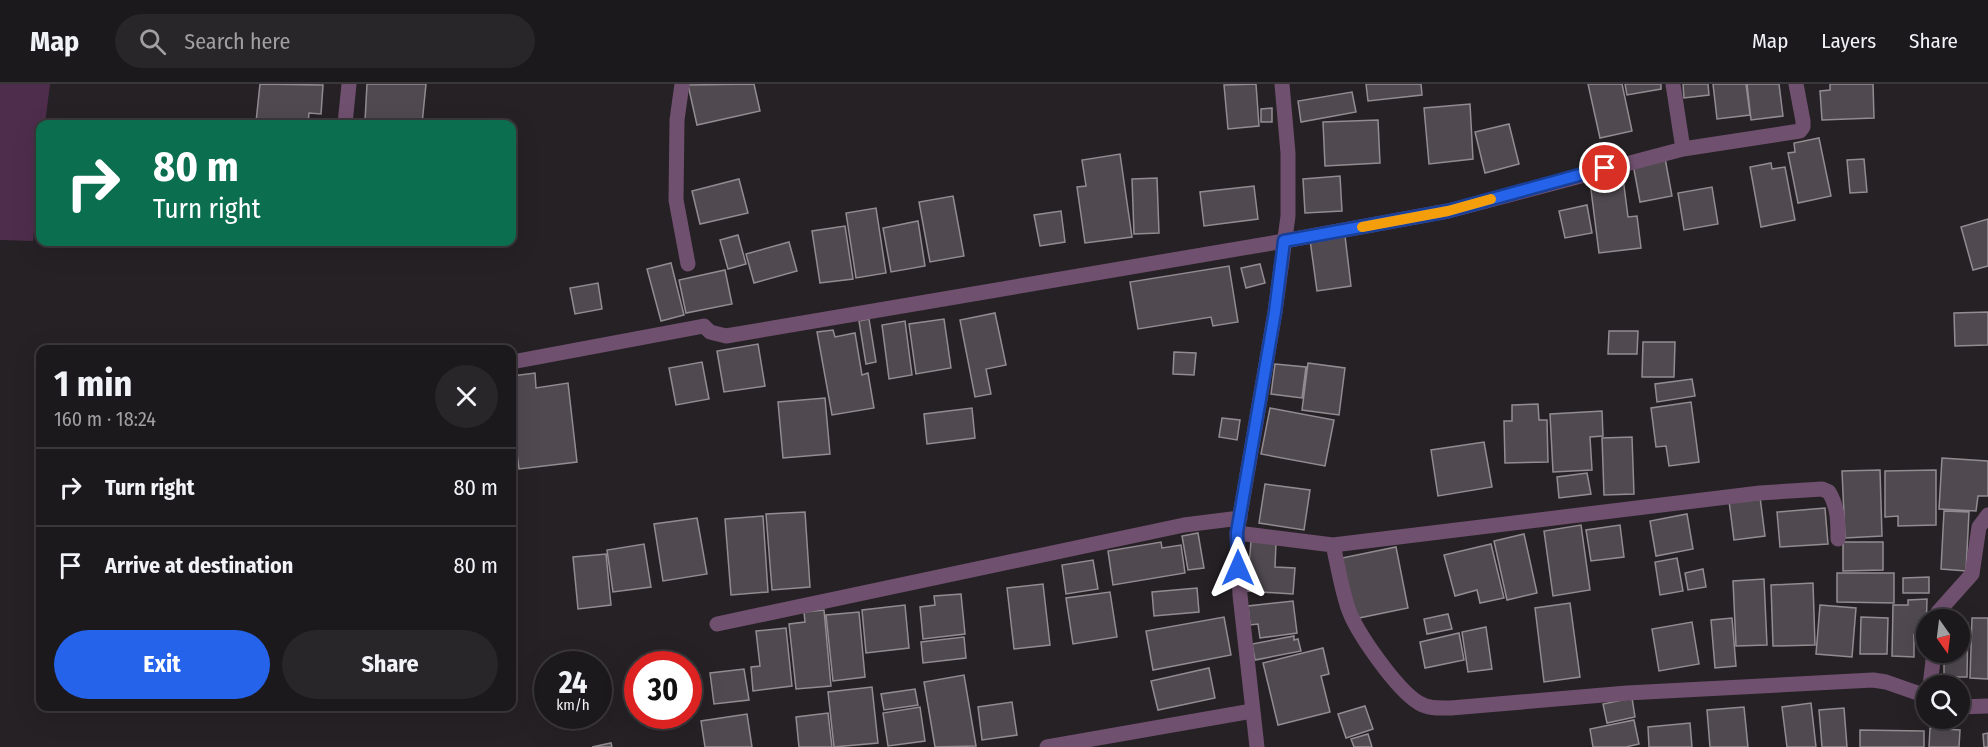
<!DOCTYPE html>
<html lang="en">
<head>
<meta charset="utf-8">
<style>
  :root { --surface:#1c191c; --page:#292629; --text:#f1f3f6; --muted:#a0a0a3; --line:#3a383b; --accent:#2563eb }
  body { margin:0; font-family:"Fira Sans Condensed",sans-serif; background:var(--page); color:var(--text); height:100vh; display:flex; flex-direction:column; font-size:22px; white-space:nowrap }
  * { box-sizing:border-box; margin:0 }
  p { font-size:20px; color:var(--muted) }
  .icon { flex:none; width:33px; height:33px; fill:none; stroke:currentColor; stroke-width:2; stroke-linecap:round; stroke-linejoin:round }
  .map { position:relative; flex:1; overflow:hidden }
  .drawer { position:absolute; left:36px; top:261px; width:480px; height:366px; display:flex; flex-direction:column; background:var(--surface); border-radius:12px; box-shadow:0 6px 24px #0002,0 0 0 2px var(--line) }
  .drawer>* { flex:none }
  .top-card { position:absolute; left:36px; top:36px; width:480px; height:126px; border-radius:12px; box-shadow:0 6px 24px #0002,0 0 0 2px var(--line); background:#0b6e4f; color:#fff; overflow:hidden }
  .needle { width:39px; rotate:166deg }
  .fabs { position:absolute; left:1916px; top:525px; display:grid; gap:12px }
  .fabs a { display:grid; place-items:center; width:54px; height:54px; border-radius:50%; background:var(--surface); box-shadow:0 6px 24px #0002,0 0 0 2px var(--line); font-size:30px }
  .speed { position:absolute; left:534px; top:567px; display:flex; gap:12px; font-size:30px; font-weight:700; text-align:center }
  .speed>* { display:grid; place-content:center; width:78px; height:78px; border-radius:50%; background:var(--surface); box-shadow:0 6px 24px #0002,0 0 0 2px var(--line); line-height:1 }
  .speed small { font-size:15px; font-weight:400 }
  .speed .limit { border:9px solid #d22; background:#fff; color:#111 }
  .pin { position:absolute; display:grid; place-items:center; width:51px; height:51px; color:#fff; margin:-26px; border:3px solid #fff; border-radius:50%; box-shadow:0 2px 6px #0007 }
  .me { position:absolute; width:66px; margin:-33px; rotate:0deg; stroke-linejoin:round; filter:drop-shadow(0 0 4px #0008) }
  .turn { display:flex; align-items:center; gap:21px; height:126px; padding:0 18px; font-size:27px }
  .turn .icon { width:78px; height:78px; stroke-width:2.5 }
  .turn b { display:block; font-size:42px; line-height:51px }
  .round { display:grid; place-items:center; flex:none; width:63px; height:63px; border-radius:32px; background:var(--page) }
  .head { display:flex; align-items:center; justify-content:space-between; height:102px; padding:0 18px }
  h1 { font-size:36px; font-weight:700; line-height:45px }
  .action { display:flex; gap:12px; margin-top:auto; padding:12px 18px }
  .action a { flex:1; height:69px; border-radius:36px; background:var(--accent); color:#fff; font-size:24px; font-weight:700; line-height:69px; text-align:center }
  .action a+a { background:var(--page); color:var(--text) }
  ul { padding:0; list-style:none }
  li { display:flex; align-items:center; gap:18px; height:78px; padding:0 18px; border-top:2px solid var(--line) }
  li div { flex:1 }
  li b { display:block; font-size:22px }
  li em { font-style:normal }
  header { display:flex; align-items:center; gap:36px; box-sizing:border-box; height:84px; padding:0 30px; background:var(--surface); border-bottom:2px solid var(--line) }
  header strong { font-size:28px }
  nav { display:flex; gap:33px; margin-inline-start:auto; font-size:21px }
  .search { width:420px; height:54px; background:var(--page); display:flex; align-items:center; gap:15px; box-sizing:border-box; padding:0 21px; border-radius:33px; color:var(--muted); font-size:22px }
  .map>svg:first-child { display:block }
  .green { fill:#4e2d4c }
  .building { fill:#504a50; stroke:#928c91; stroke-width:1.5 }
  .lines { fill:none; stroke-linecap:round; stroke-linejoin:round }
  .minor { stroke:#70506f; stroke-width:15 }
  .route-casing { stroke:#184099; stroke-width:15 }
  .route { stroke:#2563eb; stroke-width:10 }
  .slow { stroke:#f59e0b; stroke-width:10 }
</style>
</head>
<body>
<header>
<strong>Map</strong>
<div class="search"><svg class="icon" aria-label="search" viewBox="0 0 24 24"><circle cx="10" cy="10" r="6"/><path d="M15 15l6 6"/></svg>Search here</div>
<nav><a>Map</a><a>Layers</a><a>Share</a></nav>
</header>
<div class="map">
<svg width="1988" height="663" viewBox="0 0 1988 663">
  <rect width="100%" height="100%" fill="#262125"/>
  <path class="green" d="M0 0H50L45 40H40V87L33 157 0 156Z"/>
  <path class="building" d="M260 0 323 1 321 30 309 29 308 40 256 38Z
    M367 0H426L422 40 365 37Z
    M754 0 760 27 697 41 688 1Z
    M1256 0 1259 42 1228 45 1224 1Z
    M1366 0H1421L1422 11 1368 17Z
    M1588 0H1622L1632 47 1600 54Z
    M1625 0H1661V5L1627 11Z
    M1683 0H1708L1709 11 1684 14Z
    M1713 0H1746L1750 31 1717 35Z
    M1747 0H1779L1783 32 1751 36Z
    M1830 0H1873L1874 34 1822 36 1820 7 1830 6Z
    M1352 8 1356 28 1301 38 1298 17Z
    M1470 20 1473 75 1429 80 1424 24Z
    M1272 24V38H1261V25Z
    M1378 36 1380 79 1325 82 1323 38Z
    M1509 40 1519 80 1485 89 1475 48Z
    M1819 54 1831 112 1798 119 1788 69 1795 68 1794 59Z
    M1120 70 1132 153 1085 159 1077 103 1086 102 1082 76Z
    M1665 74 1672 112 1640 118 1633 80Z
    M1864 75 1867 108 1850 109 1847 76Z
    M1771 79 1772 85 1785 83 1795 136 1761 143 1750 83Z
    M1340 92 1342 127 1305 129 1303 95Z
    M1157 94 1159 149 1134 150 1132 95Z
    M1623 94 1628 133 1637 132 1641 164 1599 169 1590 98Z
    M739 95 748 129 700 140 692 107Z
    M1254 102 1258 135 1204 142 1200 108Z
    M1712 103 1718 140 1684 146 1678 109Z
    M953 112 964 172 930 178 919 118Z
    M1587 121 1592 149 1565 154 1559 127Z
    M876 124 886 189 856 194 846 129Z
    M1061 127 1065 158 1040 162 1034 131Z
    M1988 135V182L1973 186 1961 143Z
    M918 137 925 182 891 188 883 144Z
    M845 142 853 195 820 199 812 147Z
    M738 151 746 180 728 185 720 156Z
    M1345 152 1351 202 1317 207 1310 156Z
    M789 158 797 187 754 199 746 170Z
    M671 179 684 231 661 237 647 185Z
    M1260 180 1265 199 1246 204 1241 184Z
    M1229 182 1238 238 1213 242 1211 233 1138 245 1130 198Z
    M725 186 732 220 686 229 679 196Z
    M598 199 602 225 575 230 570 204Z
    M1988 228V261L1955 262 1954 229Z
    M995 229 1006 281 986 285 991 310 975 313 960 236Z
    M869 235 876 278 866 280 859 237Z
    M944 235 951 284 916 290 909 240Z
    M905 237 912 291 889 295 882 241Z
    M833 246 835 253 855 249 862 291 868 289 874 324 832 331 817 248Z
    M1609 247H1638L1637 270H1608Z
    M1643 258H1675L1674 293H1642Z
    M758 260 765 302 724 308 717 267Z
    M1174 268 1196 269 1194 291 1173 290Z
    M702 278 709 315 676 321 669 284Z
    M1308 279 1345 284 1339 331 1302 326Z
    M1275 280 1306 283 1302 314 1271 310Z
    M535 289 536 304 568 299 577 378 519 385 512 330V292Z
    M1692 295 1695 312 1657 318 1655 300Z
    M825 314 830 370 783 374 778 318Z
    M1691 318 1699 378 1669 382 1666 362 1656 363 1651 324Z
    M1538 320 1539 336H1547L1548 378 1505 379 1504 337H1512V321Z
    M972 324 975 354 927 360 924 330Z
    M1270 324 1334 336 1325 382 1261 370Z
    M1602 327 1603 352 1590 353 1592 386 1553 388 1550 330Z
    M1222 334 1240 336 1237 356 1219 353Z
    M1632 353 1634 410 1604 411 1602 354Z
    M1484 358 1492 403 1438 412 1431 366Z
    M1942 374 1988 377V412H1978L1976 427 1939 425Z
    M1880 386 1882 452 1845 454 1842 387Z
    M1936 386V441L1898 442V432L1885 433V387Z
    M1587 389 1591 410 1559 414 1557 393Z
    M1265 400 1310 406 1304 446 1259 439Z
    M1760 413 1765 452 1734 456 1729 417Z
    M1825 424 1828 460 1780 463 1777 428Z
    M1944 427 1969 428 1966 487 1941 485Z
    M805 428 810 503 772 506 766 430Z
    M1687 430 1693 465 1656 472 1650 437Z
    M763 432 768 508 731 511 725 435Z
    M697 434 707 490 663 497 654 440Z
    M1581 441 1590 506 1553 512 1544 447Z
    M1620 441 1624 473 1591 477 1586 446Z
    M1198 449 1204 484 1188 486 1182 452Z
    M1524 450 1537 509 1507 516 1494 457Z
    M1251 457 1276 459 1275 483 1295 484 1293 510 1247 507Z
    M1161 458 1162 464 1181 461 1185 489 1113 501 1108 467Z
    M1843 458H1883V486L1843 487Z
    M644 460 651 503 613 508 607 466Z
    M1491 460 1504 514 1480 519 1477 506 1455 512 1444 471Z
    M1396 463 1408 524 1354 535 1342 474Z
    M606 470 611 521 578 525 573 473Z
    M1677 474 1683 507 1660 511 1655 478Z
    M1093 476 1098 505 1066 510 1062 481Z
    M1703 485 1706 503 1688 506 1685 489Z
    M1837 489H1894V519L1837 518Z
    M1929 493V509H1903V494Z
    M1764 495 1767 561 1736 562 1733 497Z
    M1813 499 1815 561 1773 562 1771 501Z
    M1043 500 1050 561 1014 565 1007 504Z
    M1197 504 1199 528 1154 532 1152 508Z
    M1110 508 1117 553 1073 560 1066 514Z
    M961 510 965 550 923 555 920 523 935 521 934 512Z
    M1927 515 1926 550 1914 551V573L1892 572 1893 521H1908V516Z
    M1293 517 1297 549 1260 554 1258 540 1250 541 1248 522Z
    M1570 519 1580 593 1544 598 1535 524Z
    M905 521 909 564 866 569 862 526Z
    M1820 521 1856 524 1852 573 1816 570Z
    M824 526 831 602 796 605 789 540 805 538 804 528Z
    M859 528 865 593 833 597 826 531Z
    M1448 530 1452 545 1427 550 1424 535Z
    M1224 533 1231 571 1153 586 1146 547Z
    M1861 533 1888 534 1887 570H1860Z
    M1732 534 1736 582 1715 584 1711 536Z
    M1972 534H1988V595L1970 594Z
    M1692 538 1699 580 1659 587 1652 545Z
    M1959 539H1968L1967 593H1944V568H1959Z
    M1486 543 1492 585 1468 588 1462 548Z
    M786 544 792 602 753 607 751 583 760 582 756 547Z
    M1459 549 1464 576 1425 584 1420 558Z
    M1294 552V556L1298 555 1301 567 1255 576 1252 560Z
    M964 553 966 574 923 579 921 558Z
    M1323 564 1329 590 1321 592 1330 628 1278 641 1263 579Z
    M1209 584 1215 614 1158 626 1151 597Z
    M744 585 749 616 714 620 710 589Z
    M964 591 976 662 935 663 924 598Z
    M872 603 878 659 834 663 828 608Z
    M915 605 918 621 884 626 881 610Z
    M1632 614 1635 633 1607 639 1603 620Z
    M1012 618 1017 651 982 656 978 623Z
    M1811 619 1816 663H1787L1782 623Z
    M1365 622 1373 645 1346 654 1338 630Z
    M920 623 925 657 888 662 883 629Z
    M1744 623 1748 663H1710L1707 626Z
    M1844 624 1847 663H1822L1819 626Z
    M828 629 832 663H799L796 633Z
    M747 630 752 663H705L701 637Z
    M1634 636 1639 660 1626 663H1593L1590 645Z
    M1690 639 1692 663H1649L1648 643Z
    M1930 644 1960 646 1959 663H1929Z
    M1860 646 1924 647V663H1860Z
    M1988 649V663H1984L1983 650Z
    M1368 650 1372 663H1354L1351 655Z
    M611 659 612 663H592Z"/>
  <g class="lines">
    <path class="minor" d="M682 0 677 36 676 116 688 180
      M1673 0 1683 65 1800 47 1803 43V37L1796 0
      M345 40 349 0
      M512 278 704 242 710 248 726 252 1284 157 1448 127 1683 65
      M1237 449 1333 461 1760 409 1822 405 1829 408C1838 423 1838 438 1838 455
      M1333 461C1338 482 1341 503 1348 524 1356 548 1397 606 1419 619 1429 625 1440 624 1451 624L1627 609 1873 596 1886 598 1926 612
      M1937 536 1938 528 1972 490 1979 443 1988 431
      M717 540 1184 441 1240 434
      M1930 602 1934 568
      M1959 623 1988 622
      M1047 663 1252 627
      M1257 663 1240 511 1237 449 1275 228 1288 132V69L1282 0"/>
  </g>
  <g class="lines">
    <g class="route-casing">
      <path id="route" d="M1238 484 1237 448 1275 228 1284 157 1448 127 1605 84"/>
    </g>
    <use href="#route" class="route"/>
    <path class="slow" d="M1362 143 1448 127 1491 115"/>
  </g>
</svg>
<div class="fabs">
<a><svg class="needle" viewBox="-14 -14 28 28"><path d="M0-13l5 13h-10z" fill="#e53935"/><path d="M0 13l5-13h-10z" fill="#a0a0a3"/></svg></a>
<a><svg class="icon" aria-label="search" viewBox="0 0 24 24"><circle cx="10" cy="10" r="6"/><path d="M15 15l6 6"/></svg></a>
</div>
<div class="speed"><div>24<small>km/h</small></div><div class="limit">30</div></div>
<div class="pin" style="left:1605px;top:84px;background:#d93025"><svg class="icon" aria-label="arrive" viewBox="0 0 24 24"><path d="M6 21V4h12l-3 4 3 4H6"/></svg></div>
<svg class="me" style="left:1238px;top:484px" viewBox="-20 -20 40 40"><path d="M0-17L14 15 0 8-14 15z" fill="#2563eb" stroke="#fff" stroke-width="4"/></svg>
<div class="top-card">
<div class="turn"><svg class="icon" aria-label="right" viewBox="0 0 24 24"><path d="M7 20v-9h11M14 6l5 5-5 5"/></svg><div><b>80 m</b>Turn right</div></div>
</div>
<section class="drawer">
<div class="head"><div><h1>1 min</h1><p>160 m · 18:24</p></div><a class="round"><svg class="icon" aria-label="close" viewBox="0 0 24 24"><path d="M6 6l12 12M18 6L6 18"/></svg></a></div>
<ul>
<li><svg class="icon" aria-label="right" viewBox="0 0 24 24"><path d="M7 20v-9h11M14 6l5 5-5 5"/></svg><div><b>Turn right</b></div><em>80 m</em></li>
<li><svg class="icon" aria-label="arrive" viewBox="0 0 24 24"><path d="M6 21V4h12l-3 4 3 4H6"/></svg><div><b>Arrive at destination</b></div><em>80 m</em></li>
</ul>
<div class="action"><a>Exit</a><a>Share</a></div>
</section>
</div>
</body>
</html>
